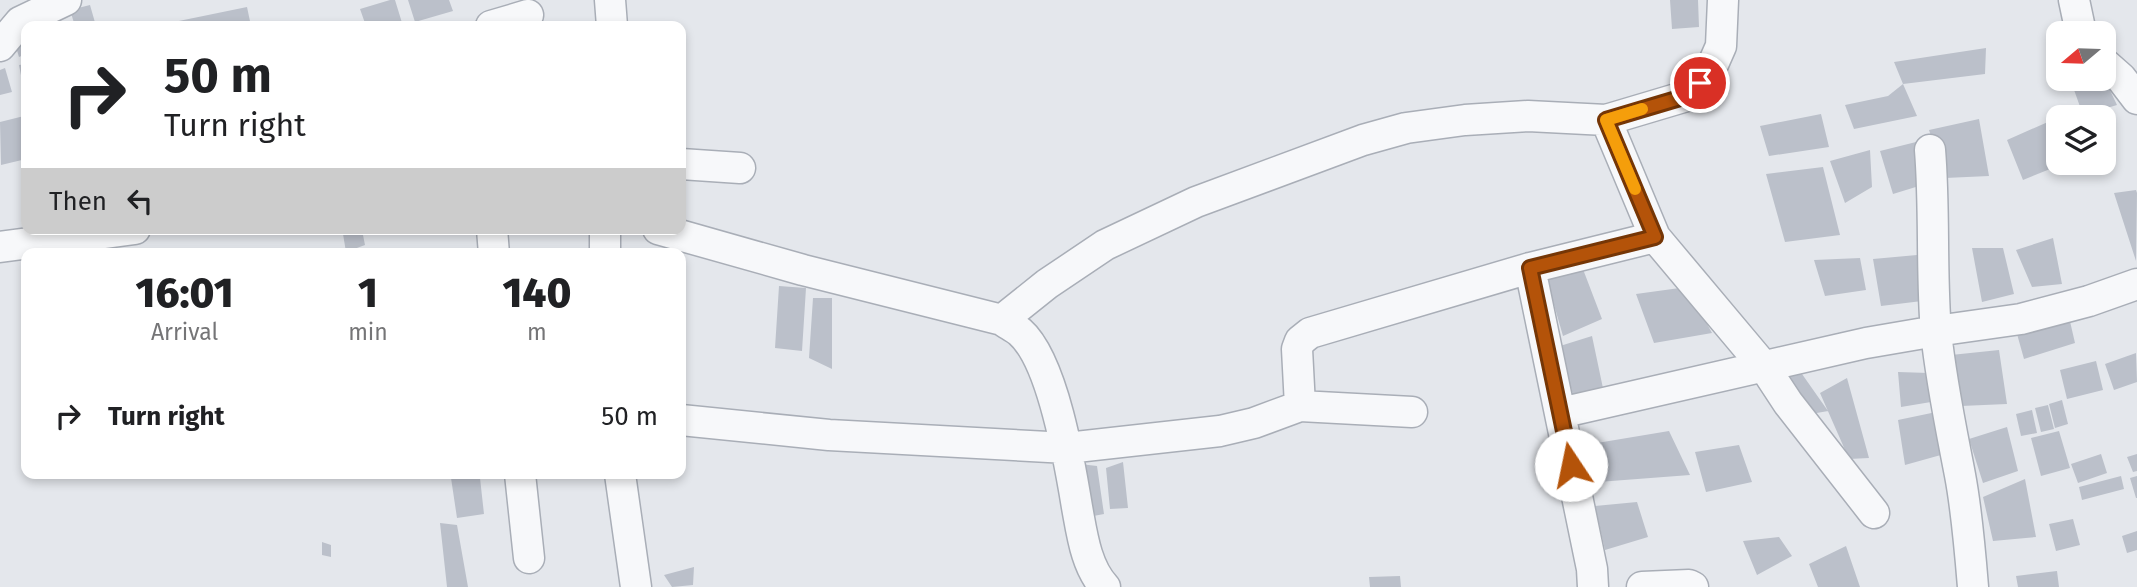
<!DOCTYPE html>
<html lang="en">
<head>
<meta charset="utf-8">
<style>
  :root { --surface:#fff; --page:#f2f2f2; --text:#202124; --muted:#757577 }
  body { margin:0; font-family:"Fira Sans",sans-serif; background:var(--page); color:var(--text); height:100vh; display:flex; flex-direction:column; font-size:26px; white-space:nowrap }
  * { box-sizing:border-box; margin:0 }
  p { font-size:23px; color:var(--muted) }
  .icon { flex:none; width:38px; height:38px; fill:none; stroke:currentColor; stroke-width:2; stroke-linecap:round; stroke-linejoin:round }
  .map { position:relative; flex:1; overflow:hidden }
  .details { position:absolute; left:21px; top:248px; width:665px; height:231px; display:flex; flex-direction:column; background:var(--surface); border-radius:14px; box-shadow:0 4px 10px #0003 }
  .details>* { flex:none }
  .hud { position:absolute; left:21px; top:21px; width:665px; height:214px; border-radius:14px; box-shadow:0 4px 10px #0003; background:#fff; color:var(--text); overflow:hidden }
  .needle { width:46px; rotate:251deg }
  .buttons { position:absolute; left:2046px; top:21px; display:grid; gap:14px }
  .buttons a { display:grid; place-items:center; width:70px; height:70px; border-radius:14px; background:var(--surface); box-shadow:0 4px 10px #0003; font-size:35px }
  .pin { position:absolute; display:grid; place-items:center; width:60px; height:60px; color:#fff; margin:-30px; border:4px solid #fff; border-radius:50%; box-shadow:0 2px 7px #0007 }
  .me { position:absolute; width:77px; margin:-38px; rotate:349deg; stroke-linejoin:round; filter:drop-shadow(0 0 5px #0008) }
  .turn { display:flex; align-items:center; gap:24px; height:147px; padding:0 28px; font-size:32px }
  .turn .icon { width:91px; height:91px; stroke-width:2.5 }
  .turn b { display:block; font-size:49px; line-height:60px }
  .then { display:flex; align-items:center; height:66px; padding:0 28px; background:#0003; gap:14px; font-size:26px }
  .eta { display:flex; justify-content:space-evenly; align-items:center; height:119px; text-align:center }
  .eta b { font-size:42px; font-weight:800; line-height:49px }
  ul { padding:0; list-style:none }
  li { display:flex; align-items:center; gap:21px; height:98px; padding:0 28px }
  li div { flex:1 }
  li b { display:block; font-size:26px }
  li em { font-style:normal }
  .map>svg:first-child { display:block }
  .building { fill:#bbc0ca }
  .lines { fill:none; stroke-linecap:round; stroke-linejoin:round }
  .minor-casing { stroke:#a9aeb7; stroke-width:33 }
  .minor { stroke:#f7f8fa; stroke-width:30 }
  .route-casing { stroke:#753606; stroke-width:18 }
  .route { stroke:#b45309; stroke-width:12 }
  .slow { stroke:#f59e0b; stroke-width:12 }
</style>
</head>
<body>
<div class="map">
<svg width="2137" height="587" viewBox="0 0 2137 587">
  <rect width="100%" height="100%" fill="#e4e7ec"/>
  <path class="building" d="M390 0H395L403 26H366L360 9Z
    M408 0H449L453 11 415 22Z
    M1670 0H1698L1699 27 1672 29Z
    M90 5 96 26H75L70 10Z
    M247 7 251 26H175L174 22Z
    M26 40V54L19 57 15 44Z
    M1986 48 1985 74 1903 84 1894 62Z
    M26 64V96H25L19 65Z
    M5 68 12 92 0 95V70Z
    M1903 84 1917 116 1854 129 1845 105 1888 96Z
    M2107 84 2117 105 2083 115 2073 87Z
    M1821 114 1829 147 1769 156 1760 126Z
    M24 116 26 128V159L1 165 0 122Z
    M2057 118 2058 163H2065L2023 180 2007 140Z
    M1979 119 1989 176 1945 178 1929 130Z
    M1924 140 1932 182 1893 194 1880 151Z
    M1870 150 1872 187 1845 203 1830 161Z
    M1823 167 1840 235 1785 242 1766 174Z
    M2136 190 2137 193 2136 261 2114 193Z
    M362 230 365 245 346 252 343 234Z
    M2053 238 2062 284 2032 287 2016 250Z
    M1972 248H2003L2014 294 1982 302Z
    M1917 255 1922 301 1881 306 1873 259Z
    M1860 258 1866 290 1825 296 1814 260Z
    M1581 264 1602 319 1563 336 1546 277Z
    M779 286 806 288 802 351 775 348Z
    M1687 287 1712 333 1654 343 1636 294Z
    M813 298H832V369L809 358Z
    M2069 317 2075 343 2024 359 2017 334Z
    M1592 336 1604 393 1574 399 1560 346Z
    M1999 350 2007 404 1961 406 1951 355Z
    M2136 353 2137 382 2114 390 2105 364Z
    M2096 361 2103 390 2067 399 2060 370Z
    M1898 372 1929 373 1937 401 1901 407Z
    M1802 374 1828 411 1811 414 1779 378Z
    M1847 378 1869 458 1849 459 1820 393Z
    M2062 400 2068 424 2055 428 2049 404Z
    M2048 405 2054 429 2041 432 2035 408Z
    M2032 410 2037 433 2021 436 2016 414Z
    M1941 411 1948 453 1905 465 1898 420Z
    M2007 427 2018 471 1983 483 1969 439Z
    M1669 431 1690 475 1598 482 1579 446Z
    M2059 431 2070 468 2041 476 2031 438Z
    M1739 445 1752 482 1706 492 1695 452Z
    M2101 454 2107 473 2078 483 2071 464Z
    M2137 454V471L2133 472 2127 457Z
    M1123 462 1128 508 1110 509 1106 468Z
    M1080 464 1097 466 1104 514 1088 517Z
    M2121 476 2124 489 2082 500 2079 487Z
    M2137 476V498H2136L2130 478Z
    M451 478H480L484 514 457 518Z
    M2025 479 2036 537 1993 541 1983 497Z
    M1637 502 1648 537 1605 550 1595 506Z
    M2073 519 2080 545 2056 551 2049 524Z
    M440 523 457 525 468 587H447Z
    M2137 531V550L2127 553 2122 536Z
    M1779 537 1792 556 1757 575 1743 541Z
    M322 542 331 545V557L322 555Z
    M1846 546 1860 587H1818L1809 564Z
    M694 567 693 585 672 587 664 575Z
    M2057 571 2059 587H2018L2016 576Z
    M1400 576 1401 587H1370L1369 577Z"/>
  <g class="lines">
    <g class="minor-casing">
      <path id="minor" d="M610 0 612 26
        M2074 0 2081 33
        M491 26 528 15
        M0 46 20 22 66 0
        M2104 63 2121 78 2137 99
        M1606 120 1655 237 1765 368 1788 403 1874 513
        M1930 150C1935 211 1931 272 1936 332 1941 381 1951 428 1960 475 1967 512 1970 550 1973 587
        M681 164 740 168
        M492 229 494 254
        M605 229V254
        M658 229 803 270 1002 320C1007 324 1014 327 1020 332 1053 361 1070 464 1077 507 1082 534 1086 567 1105 587
        M0 247 135 229
        M1530 268 1592 569 1593 587
        M1002 320 1047 284 1105 245 1196 202 1363 140 1406 128 1465 120 1528 116 1606 120 1690 95 1710 71 1721 46 1723 0
        M1300 406 1412 412
        M1560 413 1866 343 1936 331 2021 319 2089 301 2137 284
        M681 420 829 435 1067 448 1220 431 1254 423 1300 406 1297 349 1300 341 1310 333 1530 268 1655 237
        M520 474 529 558
        M620 474 636 587
        M1642 587 1689 585 1693 587"/>
    </g>
    <use href="#minor" class="minor"/>
  </g>
  <g class="lines">
    <g class="route-casing">
      <path id="route" d="M1571 465 1530 268 1655 237 1606 120 1690 95 1700 83"/>
    </g>
    <use href="#route" class="route"/>
    <path class="slow" d="M1635 189 1606 120 1642 109"/>
  </g>
</svg>
<div class="buttons">
<a><svg class="needle" viewBox="-14 -14 28 28"><path d="M0-13l5 13h-10z" fill="#e53935"/><path d="M0 13l5-13h-10z" fill="#757577"/></svg></a>
<a><svg class="icon" aria-label="layers" viewBox="0 0 24 24"><path d="M12 4l9 5-9 5-9-5zM3 14l9 5 9-5"/></svg></a>
</div>
<div class="pin" style="left:1700px;top:83px;background:#d93025"><svg class="icon" aria-label="arrive" viewBox="0 0 24 24"><path d="M6 21V4h12l-3 4 3 4H6"/></svg></div>
<svg class="me" style="left:1571px;top:465px" viewBox="-20 -20 40 40"><circle r="19" fill="#fff"/><path d="M0-13L10 11 0 6-10 11z" fill="#b45309"/></svg>
<div class="hud">
<div class="turn"><svg class="icon" aria-label="right" viewBox="0 0 24 24"><path d="M7 20v-9h11M14 6l5 5-5 5"/></svg><div><b>50 m</b>Turn right</div></div>
<div class="then">Then<svg class="icon" aria-label="left" viewBox="0 0 24 24"><path d="M17 20v-9H6M10 6l-5 5 5 5"/></svg></div>
</div>
<section class="details">
<div class="eta">
<div><b>16:01</b><p>Arrival</p></div>
<div><b>1</b><p>min</p></div>
<div><b>140</b><p>m</p></div>
</div>
<ul>
<li><svg class="icon" aria-label="right" viewBox="0 0 24 24"><path d="M7 20v-9h11M14 6l5 5-5 5"/></svg><div><b>Turn right</b></div><em>50 m</em></li>
</ul>
</section>
</div>
</body>
</html>
